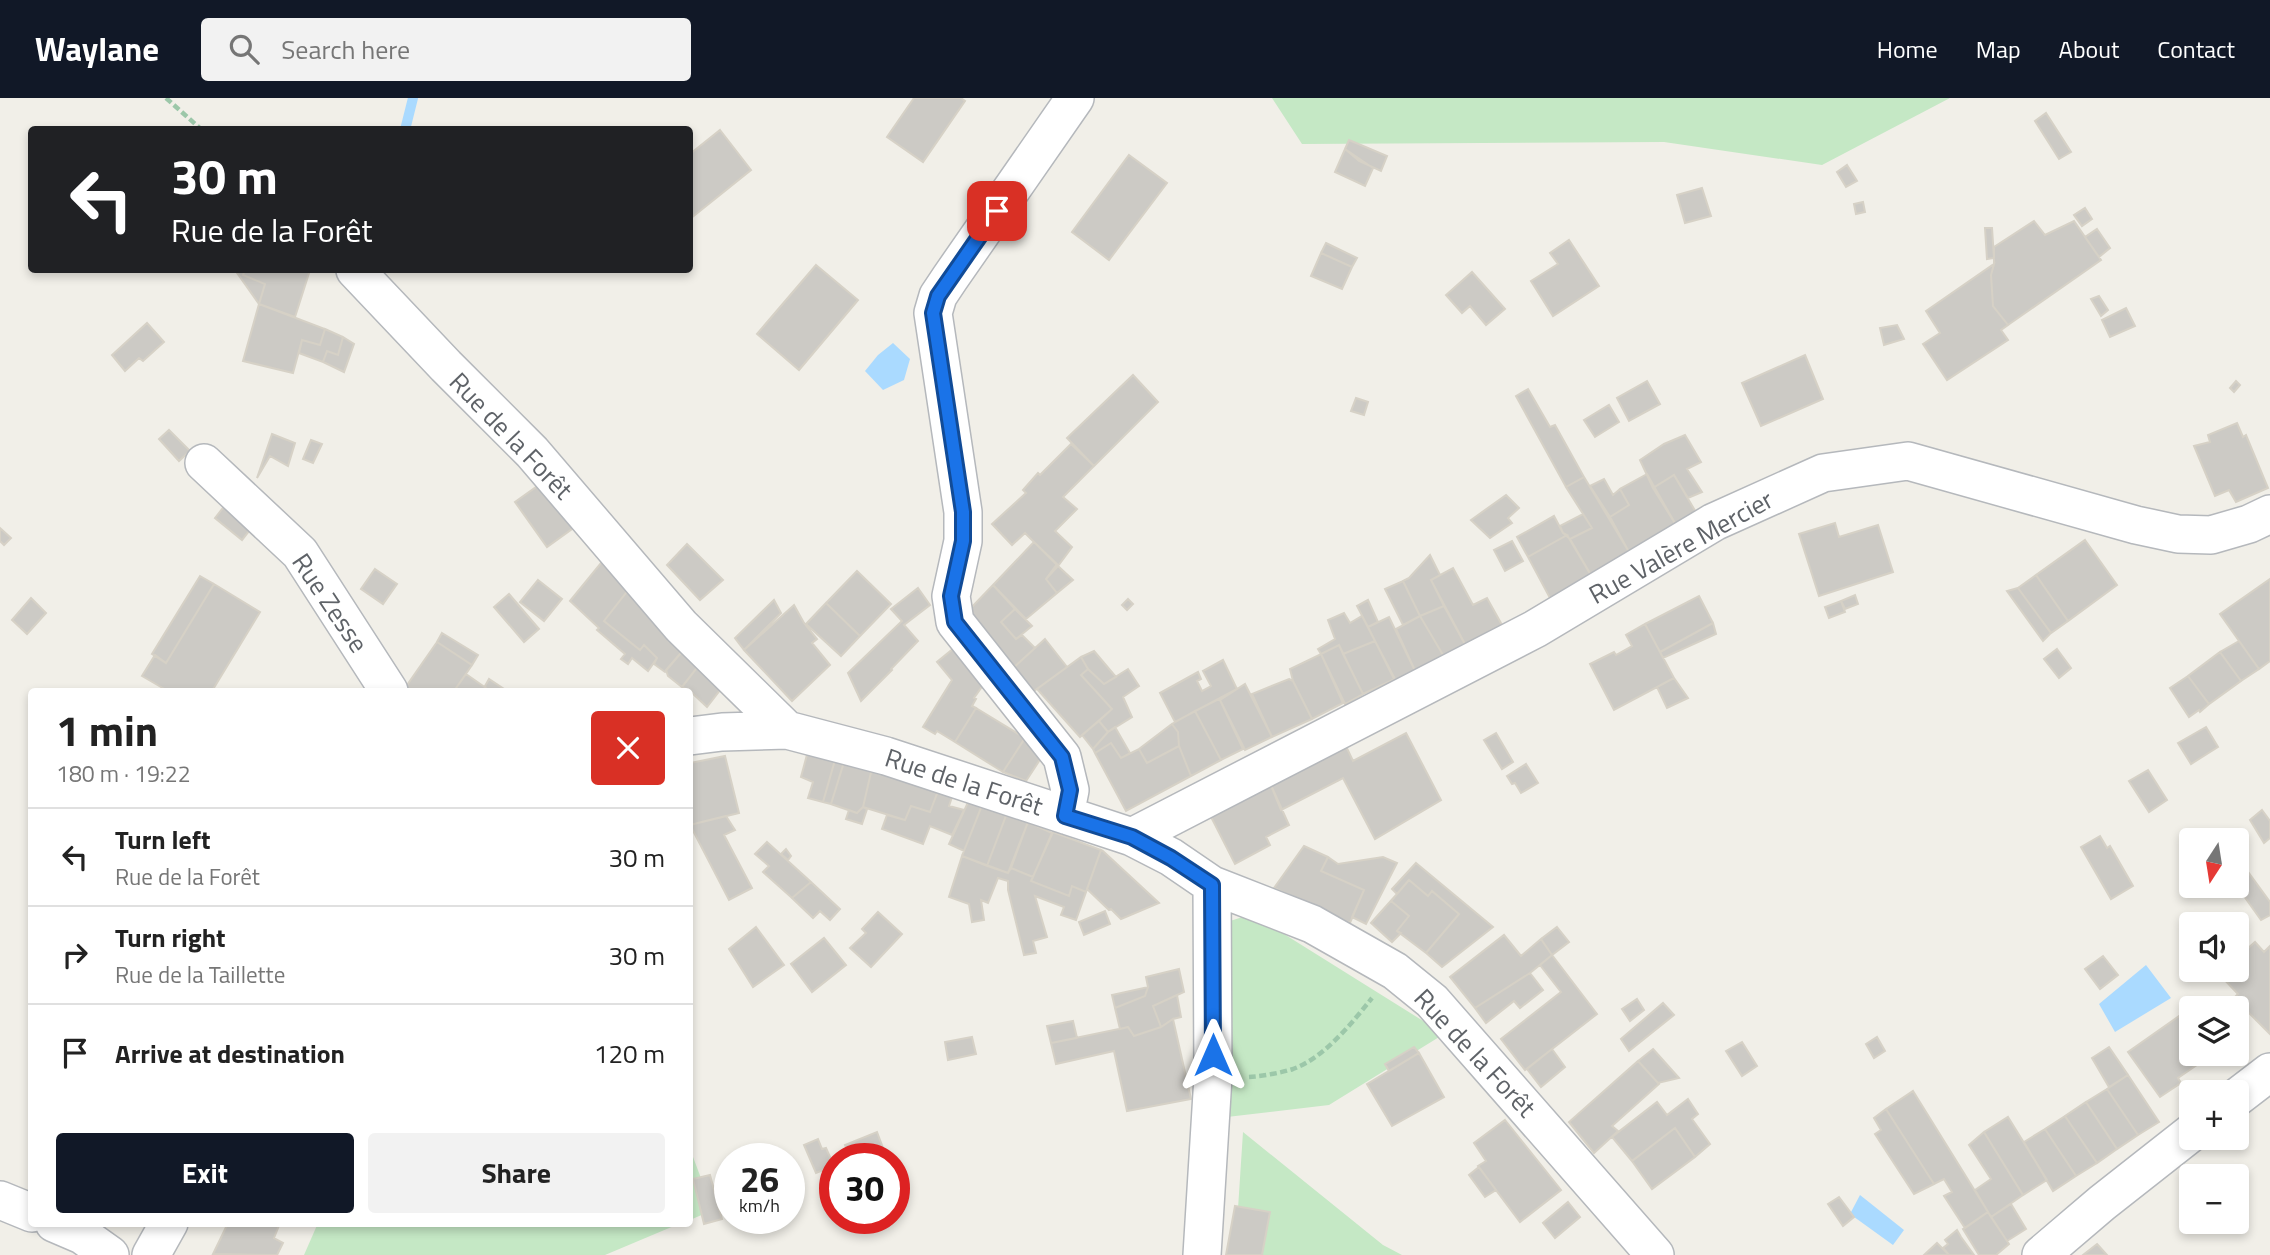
<!DOCTYPE html>
<html lang="en">
<head>
<meta charset="utf-8">
<style>
  :root { --surface:#fff; --page:#f2f2f2; --text:#222; --muted:#767676; --line:#e0e0e0; --accent:#111827 }
  body { margin:0; font-family:"Titillium Web",sans-serif; background:var(--page); color:var(--text); height:100vh; display:flex; flex-direction:column; font-size:26px; white-space:nowrap }
  * { box-sizing:border-box; margin:0 }
  p { font-size:23px; color:var(--muted) }
  .icon { flex:none; width:38px; height:38px; fill:none; stroke:currentColor; stroke-width:2; stroke-linecap:round; stroke-linejoin:round }
  .map { position:relative; flex:1; overflow:hidden }
  .panel { position:absolute; left:28px; top:590px; width:665px; height:539px; display:flex; flex-direction:column; background:var(--surface); border-radius:7px; box-shadow:0 4px 10px #0003 }
  .panel>* { flex:none }
  .top-card { position:absolute; left:28px; top:28px; width:665px; height:147px; border-radius:7px; box-shadow:0 4px 10px #0003; background:#202124; color:#fff; overflow:hidden }
  .needle { width:46px; rotate:192deg }
  .fabs { position:absolute; left:2179px; top:730px; display:grid; gap:14px }
  .fabs a { display:grid; place-items:center; width:70px; height:70px; border-radius:7px; background:var(--surface); box-shadow:0 4px 10px #0003; font-size:35px }
  .speed { position:absolute; left:714px; top:1045px; display:flex; gap:14px; font-size:35px; font-weight:700; text-align:center }
  .speed>* { display:grid; place-content:center; width:91px; height:91px; border-radius:50%; background:var(--surface); box-shadow:0 4px 10px #0003; line-height:1 }
  .speed small { font-size:18px; font-weight:400 }
  .speed .limit { border:10px solid #d22; background:#fff; color:#111 }
  .pin { position:absolute; display:grid; place-items:center; width:60px; height:60px; color:#fff; margin:-30px; border-radius:14px; box-shadow:0 4px 10px #0006 }
  .me { position:absolute; width:77px; margin:-38px; rotate:0deg; stroke-linejoin:round; filter:drop-shadow(0 0 5px #0008) }
  .turn { display:flex; align-items:center; gap:24px; height:147px; padding:0 28px; font-size:32px }
  .turn .icon { width:91px; height:91px; stroke-width:2.5 }
  .turn b { display:block; font-size:49px; line-height:60px }
  .round { display:grid; place-items:center; flex:none; width:74px; height:74px; border-radius:7px; background:var(--page) }
  .head { display:flex; align-items:center; justify-content:space-between; height:119px; padding:0 28px }
  h1 { font-size:42px; font-weight:700; line-height:52px }
  .action { display:flex; gap:14px; margin-top:auto; padding:14px 28px }
  .action a { flex:1; height:80px; border-radius:7px; background:var(--accent); color:#fff; font-size:28px; font-weight:700; line-height:80px; text-align:center }
  .action a+a { background:var(--page); color:var(--text) }
  ul { padding:0; list-style:none }
  li { display:flex; align-items:center; gap:21px; height:98px; padding:0 28px; border-top:2px solid var(--line) }
  li div { flex:1 }
  li b { display:block; font-size:26px }
  li em { font-style:normal }
  header { display:flex; align-items:center; gap:42px; box-sizing:border-box; height:98px; padding:0 35px; background:var(--accent); color:#fff }
  header strong { font-size:33px }
  nav { display:flex; gap:38px; margin-inline-start:auto; font-size:24px }
  .search { width:490px; height:63px; background:var(--page); display:flex; align-items:center; gap:18px; box-sizing:border-box; padding:0 24px; border-radius:7px; color:var(--muted); font-size:26px }
  .map>svg:first-child { display:block }
  .green { fill:#c5e8c5 }
  .water { fill:#aadaff }
  .lines { fill:none; stroke-linecap:round; stroke-linejoin:round }
  .stream { stroke:#aadaff; stroke-width:10 }
  .building { fill:#cccac5; stroke:#d6d1c6; stroke-width:2 }
  .minor-casing { stroke:#b5b8bc; stroke-width:40 }
  .path { stroke:#9cc7a9; stroke-width:4.5; stroke-dasharray:7 3.5; stroke-linecap:butt }
  .minor { stroke:#fff; stroke-width:37 }
  .route-casing { stroke:#114b97; stroke-width:18 }
  .route { stroke:#1a73e8; stroke-width:12 }
  .labels { text-anchor:middle; stroke-width:6; stroke-linejoin:round; paint-order:stroke }
  .street-label { font-size:26px; fill:#5f6368; stroke:#fff }
</style>
</head>
<body>
<header>
<strong>Waylane</strong>
<div class="search"><svg class="icon" aria-label="search" viewBox="0 0 24 24"><circle cx="10" cy="10" r="6"/><path d="M15 15l6 6"/></svg>Search here</div>
<nav><a>Home</a><a>Map</a><a>About</a><a>Contact</a></nav>
</header>
<div class="map">
<svg width="2270" height="1157" viewBox="0 0 2270 1157">
  <rect width="100%" height="100%" fill="#f1efe8"/>
  <path class="green" d="M1272 0H1950L1822 67 1664 44 1302 46Z
    M1252 816 1444 936 1329 1007 1227 1019 1230 823Z
    M1243 1034 1383 1147 1402 1157H1227L1237 1126Z
    M690 1051 713 1112 690 1122Z
    M318 1125H681L605 1157H304Z"/>
  <path class="water" d="M893 245 910 261 904 282 883 292 865 273 878 257Z
    M2146 867 2171 900 2115 934 2099 906Z
    M1860 1097 1904 1132 1893 1147 1850 1116Z"/>
  <g class="lines">
    <path class="stream" d="M405 32 413 0"/>
  </g>
  <path class="building" d="M914 0H961L965 3 923 64 887 39Z
    M2046 15 2071 54 2059 61 2035 23Z
    M720 32 751 72 690 121V56Z
    M1349 42 1387 58 1381 73 1359 63 1345 51Z
    M1345 51 1373 70 1365 88 1335 74Z
    M1129 57 1167 85 1109 162 1072 134Z
    M1847 67 1857 83 1846 89 1837 74Z
    M1702 90 1711 118 1685 125 1677 97Z
    M1863 104 1865 114 1856 116 1854 106Z
    M2085 110 2092 121 2082 128 2074 117Z
    M2034 123 2045 137 2074 123 2101 162 2008 227 1993 208 1991 177 1994 166V149Z
    M1985 130H1992L1994 160 1987 161Z
    M2097 131 2110 150 2099 159 2085 139Z
    M1569 142 1599 188 1553 218 1531 183 1558 166 1550 155Z
    M1326 145 1357 160 1352 169 1321 155Z
    M1321 155 1352 169 1342 191 1311 178Z
    M1994 166 1991 177 1993 208 2008 227 2001 232 2008 242 1947 282 1923 246 1940 235 1926 213Z
    M816 167 858 202 799 272 757 236Z
    M235 172H245L243 177 265 186 259 206Z
    M245 172H310L295 219 259 206 265 186 243 177Z
    M1472 174 1505 211 1486 227 1470 208 1462 215 1446 197Z
    M2099 198 2108 212 2101 218 2091 201Z
    M259 206 325 231 320 247 302 242 293 275 243 263Z
    M2126 210 2135 228 2110 239 2102 222Z
    M147 225 164 244 143 263 139 260 125 273 112 257Z
    M1897 227 1904 241 1884 247 1880 230Z
    M325 231 343 239 338 257 327 253 323 264 299 255 302 242 320 247Z
    M343 239 354 246 344 274 323 264 327 253 338 257Z
    M1805 257 1823 301 1761 328 1742 285Z
    M1133 277 1158 304 1094 368 1067 340Z
    M1647 283 1660 306 1629 323 1617 300Z
    M2236 283 2240 287 2234 294 2230 290Z
    M1528 291 1550 329 1555 327 1584 379 1566 389 1516 298Z
    M1356 300 1368 304 1364 317 1351 313Z
    M1609 307 1619 324 1595 339 1584 322Z
    M2237 325 2243 339 2246 337 2268 390 2236 404 2229 392 2215 398 2194 348 2210 344 2208 337Z
    M169 332 190 353 179 363 159 341Z
    M272 336 295 345 288 368 270 358 257 380Z
    M1685 337 1701 364 1687 371 1702 394 1688 400 1674 377 1653 390 1640 362 1664 346Z
    M311 342 322 346 313 365 303 361Z
    M1071 346 1094 368 1063 399 1077 411 1055 433 1072 449 1058 468 1025 435 1012 447 992 426 1026 395 1023 392 1038 375 1040 377Z
    M1647 376 1676 427 1629 454 1610 419 1629 407 1620 391Z
    M1674 377 1697 416 1676 427 1653 390Z
    M1584 379 1629 454 1591 477 1570 441 1592 430 1566 389Z
    M1604 381 1613 397 1620 391 1629 407 1610 419 1590 388Z
    M546 382 579 426 547 449 515 404Z
    M1506 397 1519 410 1508 420 1512 425 1490 440 1471 422Z
    M226 406 253 428 242 442 215 420Z
    M1583 416 1592 430 1570 441 1563 435 1560 428Z
    M1554 418 1563 435 1567 437 1528 459 1517 439Z
    M1835 425 1839 439 1878 427 1893 474 1819 498 1799 436Z
    M0 430 11 440 4 447 0 443Z
    M1567 437 1592 479 1551 502 1528 459Z
    M2085 442 2117 487 2068 523 2036 477Z
    M1512 443 1523 463 1505 473 1494 452Z
    M1034 444 1057 466 1046 481 1057 495 1026 521 993 487Z
    M687 446 723 482 700 502 667 467Z
    M1430 457 1440 477 1431 482 1444 508 1420 518 1403 483 1409 480Z
    M605 460 629 491 604 523 640 552 644 547 657 560 648 573 632 560 628 566 621 561 625 556 597 532 599 530 570 503Z
    M1058 468 1073 482 1057 495 1046 481Z
    M1453 470 1473 507 1487 500 1502 527 1466 548 1431 482Z
    M375 471 397 486 383 506 361 491Z
    M857 473 891 506 860 538 826 505Z
    M2036 477 2068 523 2051 535 2018 490Z
    M200 478 214 486 166 565 152 556Z
    M2270 481V563L2259 571 2220 516Z
    M538 482 562 501 544 523 520 504Z
    M1403 483 1420 518 1403 527 1385 491Z
    M214 486 260 514 212 593H168L142 578 155 557 166 565Z
    M993 487 1015 511 1001 524 1016 541 1022 537 1035 550 1011 572 966 515Z
    M918 490 930 507 904 527 918 543 891 571 892 572 861 603 848 575 902 523 891 511Z
    M2018 490 2051 535 2043 543 2007 493Z
    M629 491 691 543 665 574 654 566 657 560 644 547 640 552 604 523Z
    M509 496 539 531 524 544 494 509Z
    M1855 497 1858 506 1845 511 1841 503Z
    M1699 498 1713 525 1660 554 1645 526Z
    M31 500 46 515 27 536 12 522Z
    M1128 501 1133 506 1127 512 1122 507Z
    M774 502 781 515 744 552 735 540Z
    M1368 502 1378 524 1368 529 1357 508Z
    M1841 503 1845 514 1829 520 1825 509Z
    M826 505 860 538 841 558 806 526Z
    M794 507 804 525 817 541 812 545 830 567 792 603 744 552Z
    M1444 508 1467 550 1446 562 1420 518Z
    M1015 511 1032 528 1016 541 1001 524Z
    M1344 515 1350 525 1362 518 1375 543 1343 556 1339 547 1321 556 1318 551 1335 541 1328 522Z
    M1420 518 1446 562 1417 577 1396 531Z
    M1389 519 1417 577 1397 587 1368 529Z
    M1713 525 1716 536 1663 560 1660 554Z
    M1645 526 1674 580 1614 612 1590 566 1614 554 1616 557 1632 548 1626 537Z
    M442 535 478 557 472 567 437 544Z
    M1045 541 1067 569 1034 593 1011 572Z
    M691 543 706 558 682 589 668 578 666 572Z
    M1375 543 1395 581 1363 596 1343 556Z
    M2239 543 2259 571 2241 583 2220 554Z
    M437 544 472 567 454 593H410L405 590Z
    M959 546 986 583 974 600 976 601 972 608 976 610 955 644 937 633 935 636 923 629 952 582 937 564Z
    M1339 547 1363 596 1345 606 1321 556Z
    M2057 551 2071 570 2059 580 2044 561Z
    M1094 553 1116 579 1104 586 1088 571 1081 559Z
    M2220 554 2241 583 2209 606 2188 578Z
    M1321 556 1343 605 1312 621 1293 583 1290 571Z
    M706 558 731 578 707 609 690 593 682 589Z
    M1081 559 1088 571 1081 577 1112 611 1080 639 1037 591Z
    M1223 562 1237 591 1175 624 1160 595 1198 574 1201 581 1197 583 1202 593 1211 588 1203 573Z
    M1088 571 1104 586 1128 571 1139 588 1123 599 1132 619 1108 634 1099 623 1112 611 1081 577Z
    M466 576 486 590 485 588 489 581 507 593H454Z
    M2188 578 2209 606 2200 614 2199 612 2189 619 2170 590Z
    M1674 580 1688 600 1667 610 1657 589Z
    M1289 581 1293 583 1312 621 1272 639 1252 596Z
    M1245 586 1272 639 1245 652 1220 602Z
    M1217 602H1220L1243 651 1221 662 1195 613Z
    M976 610 1025 640 1003 674 955 644Z
    M1195 613 1221 662 1191 678 1179 648 1178 634 1172 626Z
    M1099 623 1108 634 1093 651 1082 637Z
    M1172 626 1178 634 1179 648 1147 665 1139 651Z
    M1115 629 1130 655 1121 660 1111 645 1095 655 1093 651 1108 634Z
    M2206 629 2218 649 2191 666 2178 645Z
    M1406 635 1441 702 1375 741 1343 680 1281 712 1270 685 1345 646 1353 663Z
    M1496 635 1513 664 1502 671 1484 642Z
    M1025 640 1045 654 1026 683 1003 674Z
    M1111 645 1121 660 1139 651 1147 665 1179 648 1191 678 1126 713 1095 655Z
    M808 653 835 662 823 704 808 700 813 684 801 679Z
    M725 658 739 715 690 727V665Z
    M845 661 872 670 863 709 857 715 831 706Z
    M835 662 844 664 831 706 823 704Z
    M1526 666 1538 685 1521 695 1515 685 1512 686 1507 678Z
    M872 670 938 693 930 714 911 708 905 722 863 709Z
    M2148 672 2167 702 2149 714 2129 683Z
    M1270 685 1289 727 1266 739 1270 747 1235 766 1209 715Z
    M938 693 952 699 949 708 964 712 952 737 930 728 923 746 882 731 887 717 905 722 911 708 930 714Z
    M969 702 982 707 964 753 949 746Z
    M983 705 1007 715 987 768 962 758Z
    M863 709 867 711 862 726 846 721 849 712 857 715Z
    M2262 712 2270 723V740L2264 745 2250 722Z
    M1007 715 1028 724 1008 775 987 768Z
    M726 718 735 732 724 737 752 790 729 802 690 727Z
    M1028 724 1052 735 1033 779 1011 770Z
    M1053 734 1101 752 1086 794 1072 788 1069 798 1031 783Z
    M2100 738 2107 750 2110 748 2133 788 2111 801 2081 749Z
    M767 744 811 784 792 800 763 774 769 768 755 756Z
    M1304 748 1328 759 1321 773 1364 792 1350 825 1274 790Z
    M786 751 791 758 788 762 781 756Z
    M1101 752 1103 753 1159 805 1121 821 1111 811 1109 812 1087 791Z
    M962 758 1008 775 1011 770 1033 779 1031 783 1069 798 1072 788 1086 794 1076 822 1061 817 1064 809 1035 798 1047 839 1033 843 1036 855 1024 857 1008 792V783L998 780 988 805 981 802 984 822 972 824 969 806 949 799Z
    M1328 759 1338 766 1383 759 1397 765 1366 826 1352 819 1364 792 1321 773Z
    M1416 765 1493 829 1442 869 1426 855 1459 816 1432 793 1428 798 1409 782 1397 796 1392 791Z
    M2246 771 2270 804V817L2261 822 2236 787V778Z
    M1409 782 1428 798 1432 793 1459 816 1426 855 1397 833 1409 818 1391 803Z
    M811 784 840 811 830 822 820 813 813 820 792 800Z
    M1397 796 1391 803 1409 818 1397 833 1401 835 1392 844 1371 825Z
    M1105 813 1110 826 1084 837 1079 824Z
    M878 814 902 836 871 869 850 850 866 835 862 831Z
    M756 829 784 867 753 889 729 851Z
    M1557 829 1569 844 1552 857 1541 841Z
    M1504 837 1521 858 1541 841 1552 857 1530 875 1475 910 1450 879Z
    M824 840 846 867 812 894 791 866Z
    M2255 844 2264 854 2270 848V936L2234 900 2238 896 2220 877 2226 872H2236V861Z
    M1552 857 1597 916 1525 972 1501 941 1561 894 1540 867Z
    M2103 858 2118 877 2100 891 2085 871Z
    M1179 871 1184 894 1153 908 1161 929 1134 938 1128 929 1120 931 1115 910 1145 898 1148 889 1146 879Z
    M1530 875 1543 892 1520 910 1514 903 1486 925 1475 910Z
    M1148 889 1145 898 1115 910 1112 897Z
    M1177 897 1181 919 1173 921 1161 929 1153 908Z
    M1637 901 1644 912 1630 923 1622 911Z
    M1663 905 1674 917 1629 953 1621 941Z
    M2182 916 2191 929V956H2209L2210 958 2178 980 2181 985 2160 999 2128 954Z
    M1173 921 1191 1001 1127 1013 1114 953 1056 966 1051 945 1128 929 1134 938 1161 929Z
    M1073 923 1077 940 1051 945 1047 928Z
    M972 939 976 956 948 962 945 944Z
    M1877 939 1885 953 1874 960 1866 946Z
    M1742 944 1757 968 1742 978 1726 953Z
    M1414 949 1419 955 1389 973 1385 966Z
    M2109 949 2128 977 2109 989 2092 960Z
    M1552 951 1565 969 1541 989 1527 971Z
    M1653 951 1679 980 1658 985 1638 963Z
    M1419 955 1444 999 1392 1028 1367 986Z
    M1638 963 1659 986 1612 1028 1618 1033 1594 1055 1569 1024Z
    M2128 977 2159 1024 2138 1037 2107 991Z
    M2107 991 2138 1037 2117 1051 2086 1004Z
    M1913 993 1988 1114 1965 1130 1944 1098 1952 1094 1944 1081 1934 1086 1886 1011Z
    M1688 1001 1698 1016 1692 1021 1710 1046 1695 1059 1675 1030 1632 1063 1612 1039 1657 1004 1667 1017Z
    M2086 1004 2117 1051 2097 1065 2065 1018Z
    M1886 1011 1934 1086 1914 1096 1875 1036 1881 1032 1874 1020Z
    M2065 1018 2097 1065 2076 1078 2045 1031Z
    M2008 1019 2047 1082 2023 1097 1984 1034Z
    M1505 1022 1561 1092 1520 1124 1478 1068 1486 1063 1474 1045Z
    M1675 1030 1695 1059 1652 1091 1632 1063Z
    M2045 1031 2076 1078 2053 1093 2024 1044Z
    M877 1034 883 1050 857 1060H851L845 1047Z
    M1984 1034 2023 1097 1991 1119 1975 1092 1991 1081 1969 1047Z
    M818 1041 822 1051 826 1050 834 1068 816 1075 804 1047Z
    M1479 1069 1496 1092 1485 1099 1469 1077Z
    M710 1077 722 1121 704 1126 693 1081Z
    M1839 1099 1854 1119 1843 1128 1828 1106Z
    M1568 1104 1580 1119 1555 1140 1543 1125Z
    M2011 1106 2026 1131 2007 1143 1991 1119Z
    M1235 1108 1270 1114 1262 1157H1226Z
    M1988 1114 2009 1146 1996 1157H1979L1963 1131Z
    M228 1125H280L274 1140 283 1145 277 1157 213 1156Z
    M1957 1132 1961 1139 1974 1157H1949L1943 1150 1948 1146 1945 1142Z
    M1937 1145 1949 1157H1924Z
    M2097 1146 2107 1157H2083Z"/>
  <g class="lines">
    <g class="minor-casing">
      <path id="minor" d="M355 172 446 268 532 354 681 528 787 632 886 658 1132 739 1171 759 1212 787 1312 826 1395 873 1432 903 1655 1157
        M204 365 300 455 389 593
        M690 638 722 634 787 632
        M1065 717 1070 692 1062 659 955 524 951 498 963 443V414L933 215 938 198 950 180 1075 0
        M1132 739 1535 531 1714 424 1823 375 1908 363 2136 427 2178 436 2211 437 2249 426 2270 416
        M2236 1000 2270 974
        M0 1102 32 1115
        M54 1125 82 1137 110 1157
        M151 1157 169 1125
        M1202 1157 1213 979 1212 787
        M2041 1157 2102 1105 2191 1035"/>
    </g>
    <path class="path" d="M166 0 202 32
      M1249 979C1263 978 1280 975 1293 971 1324 960 1352 925 1372 900"/>
    <use href="#minor" class="minor"/>
  </g>
  <g class="lines">
    <g class="route-casing">
      <path id="route" d="M997 113 938 198 933 215 963 414V443L951 498 955 524 1062 659 1070 692 1065 718 1132 739 1171 760 1212 787 1213 957"/>
    </g>
    <use href="#route" class="route"/>
  </g>
  <g class="labels">
    <g class="street-label">
      <text transform="translate(511 338) rotate(46)" y="9">Rue de la Forêt</text>
      <text transform="translate(1681 449) rotate(-29)" y="9">Rue Valère Mercier</text>
      <text transform="translate(330 505) rotate(56)" y="9">Rue Zesse</text>
      <text transform="translate(964 684) rotate(18)" y="9">Rue de la Forêt</text>
      <text transform="translate(1475 955) rotate(47)" y="9">Rue de la Forêt</text>
    </g>
  </g>
</svg>
<div class="fabs">
<a><svg class="needle" viewBox="-14 -14 28 28"><path d="M0-13l5 13h-10z" fill="#e53935"/><path d="M0 13l5-13h-10z" fill="#767676"/></svg></a>
<a><svg class="icon" aria-label="sound" viewBox="0 0 24 24"><path d="M4 9h4l5-4v14l-5-4H4zM17 9q2 3 0 6"/></svg></a>
<a><svg class="icon" aria-label="layers" viewBox="0 0 24 24"><path d="M12 4l9 5-9 5-9-5zM3 14l9 5 9-5"/></svg></a>
<a>+</a>
<a>−</a>
</div>
<div class="speed"><div>26<small>km/h</small></div><div class="limit">30</div></div>
<div class="pin" style="left:997px;top:113px;background:#d93025"><svg class="icon" aria-label="arrive" viewBox="0 0 24 24"><path d="M6 21V4h12l-3 4 3 4H6"/></svg></div>
<svg class="me" style="left:1213px;top:957px" viewBox="-20 -20 40 40"><path d="M0-17L14 15 0 8-14 15z" fill="#1a73e8" stroke="#fff" stroke-width="4"/></svg>
<div class="top-card">
<div class="turn"><svg class="icon" aria-label="left" viewBox="0 0 24 24"><path d="M17 20v-9H6M10 6l-5 5 5 5"/></svg><div><b>30 m</b>Rue de la Forêt</div></div>
</div>
<section class="panel">
<div class="head"><div><h1>1 min</h1><p>180 m · 19:22</p></div><a class="round" style="background:#d93025;color:#fff"><svg class="icon" aria-label="close" viewBox="0 0 24 24"><path d="M6 6l12 12M18 6L6 18"/></svg></a></div>
<ul>
<li><svg class="icon" aria-label="left" viewBox="0 0 24 24"><path d="M17 20v-9H6M10 6l-5 5 5 5"/></svg><div><b>Turn left</b><p>Rue de la Forêt</p></div><em>30 m</em></li>
<li><svg class="icon" aria-label="right" viewBox="0 0 24 24"><path d="M7 20v-9h11M14 6l5 5-5 5"/></svg><div><b>Turn right</b><p>Rue de la Taillette</p></div><em>30 m</em></li>
<li><svg class="icon" aria-label="arrive" viewBox="0 0 24 24"><path d="M6 21V4h12l-3 4 3 4H6"/></svg><div><b>Arrive at destination</b></div><em>120 m</em></li>
</ul>
<div class="action"><a>Exit</a><a>Share</a></div>
</section>
</div>
</body>
</html>
